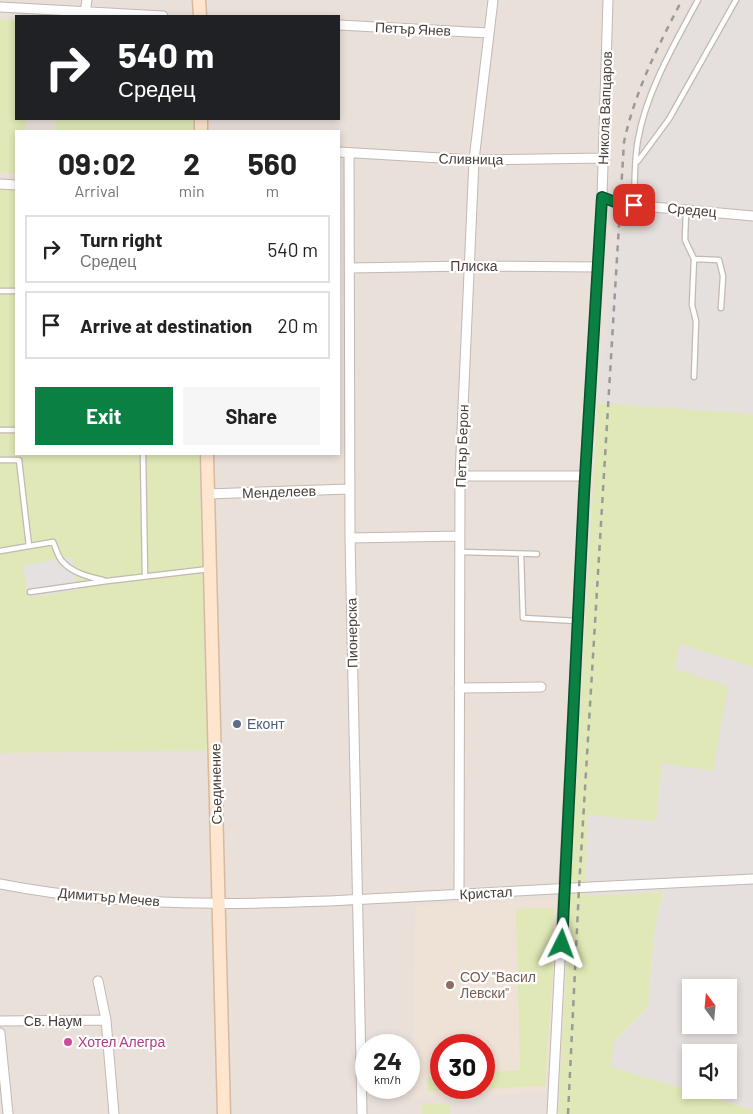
<!DOCTYPE html>
<html lang="en">
<head>
<meta charset="utf-8">
<style>
  :root { --surface:#fff; --page:#f6f6f6; --text:#222; --muted:#767676; --line:#e0e0e0; --accent:#0b8043 }
  body { margin:0; font-family:Barlow,sans-serif; background:var(--page); color:var(--text); height:100vh; display:flex; flex-direction:column; font-size:19px; white-space:nowrap }
  * { box-sizing:border-box; margin:0 }
  p { font-size:16px; color:var(--muted) }
  .icon { flex:none; width:28px; height:28px; fill:none; stroke:currentColor; stroke-width:2; stroke-linecap:round; stroke-linejoin:round }
  .map { position:relative; flex:1; overflow:hidden }
  .panel { position:absolute; left:15px; top:130px; width:325px; height:325px; display:flex; flex-direction:column; background:var(--surface); border-radius:0px; box-shadow:0 2px 8px #0003 }
  .panel>* { flex:none }
  .hud { position:absolute; left:15px; top:15px; width:325px; height:105px; border-radius:0px; box-shadow:0 2px 8px #0003; background:#202124; color:#fff; overflow:hidden }
  .needle { width:32px; rotate:344deg }
  .fabs { position:absolute; left:682px; top:979px; display:grid; gap:10px }
  .fabs a { display:grid; place-items:center; width:55px; height:55px; border-radius:0px; background:var(--surface); box-shadow:0 2px 8px #0003; font-size:25px }
  .speed { position:absolute; left:355px; top:1034px; display:flex; gap:10px; font-size:25px; font-weight:700; text-align:center }
  .speed>* { display:grid; place-content:center; width:65px; height:65px; border-radius:50%; background:var(--surface); box-shadow:0 2px 8px #0003; line-height:1 }
  .speed small { font-size:12px; font-weight:400 }
  .speed .limit { border:8px solid #d22; background:#fff; color:#111 }
  .pin { position:absolute; display:grid; place-items:center; width:42px; height:42px; color:#fff; margin:-21px; border-radius:10px; box-shadow:0 2px 8px #0006 }
  .me { position:absolute; width:55px; margin:-28px; rotate:3deg; stroke-linejoin:round; filter:drop-shadow(0 0 4px #0008) }
  .turn { display:flex; align-items:center; gap:18px; height:105px; padding:0 20px; font-size:22px }
  .turn .icon { width:65px; height:65px; stroke-width:2.5 }
  .turn b { display:block; font-size:35px; line-height:42px }
  .eta { display:flex; justify-content:space-evenly; align-items:center; height:85px; text-align:center }
  .eta b { font-size:30px; font-weight:700; line-height:35px }
  .cta { display:flex; gap:10px; margin-top:auto; padding:10px 20px }
  .cta a { flex:1; height:58px; border-radius:0px; background:var(--accent); color:#fff; font-size:20px; font-weight:700; line-height:58px; text-align:center }
  .cta a+a { background:var(--page); color:var(--text) }
  ul { padding:0; list-style:none }
  li { display:flex; align-items:center; gap:15px; height:68px; margin:0 10px 8px; padding:0 10px; border:2px solid var(--line); border-radius:0px }
  li div { flex:1 }
  li b { display:block; font-size:19px }
  li em { font-style:normal }
  .map>svg:first-child { display:block }
  .residential { fill:#e9e0da; fill-rule:evenodd }
  .industrial { fill:#e5dfdd; fill-rule:evenodd }
  .education { fill:#eee1d6; fill-rule:evenodd }
  .green { fill:#dfe8b6 }
  .parking { fill:#e4e1e0 }
  .lines { fill:none; stroke-linecap:round; stroke-linejoin:round }
  .lane-casing { stroke:#c4b8b1; stroke-width:7 }
  .street-casing { stroke:#c4b8b1; stroke-width:11 }
  .secondary-casing { stroke:#d7b99f; stroke-width:15 }
  .lane { stroke:#fff; stroke-width:4.5 }
  .street { stroke:#fff; stroke-width:9 }
  .secondary { stroke:#fde5ce; stroke-width:12 }
  .rail { stroke:#9a9a9a; stroke-width:2.5; stroke-dasharray:6 6; stroke-linecap:butt }
  .route-casing { stroke:#07532c; stroke-width:12 }
  .route { stroke:#0b8043; stroke-width:9 }
  .service-dot { fill:#5c6f8a; stroke:#fff; stroke-width:2 }
  .education-dot { fill:#8d6e63; stroke:#fff; stroke-width:2 }
  .hotel-dot { fill:#d1479c; stroke:#fff; stroke-width:2 }
  .labels { text-anchor:middle; stroke-width:4.5; stroke-linejoin:round; paint-order:stroke }
  .street-label { font-size:14px; fill:#4a3f39; stroke:#fff }
  .service-label { font-size:14px; fill:#4e5e75; stroke:#fff; text-anchor:start }
  .education-label { font-size:14px; fill:#785e54; stroke:#fff; text-anchor:start }
  .hotel-label { font-size:14px; fill:#b23c85; stroke:#fff; text-anchor:start }
</style>
</head>
<body>
<div class="map">
<svg width="753" height="1114" viewBox="0 0 753 1114">
  <rect width="100%" height="100%" fill="#f5f0ec"/>
  <path class="residential" d="M0 0H690L665 49 598 403 753 414V667L679 644 611 1067 753 1110V1114H0ZM16 16H339V119H16ZM16 131H339V454H16ZM366 1045H409V1088H366ZM441 1045H484V1088H441Z"/>
  <path class="industrial" d="M690 0H753V414L598 403 632 131 665 49Z
    M679 644 753 667V1110L611 1067 614 1041 648 1007 654 933 663 892 585 897 588 815 656 821 662 762 713 771 675 669ZM691 988H729V1025H691ZM691 1052H729V1090H691Z"/>
  <path class="education" d="M561 899 546 1093 412 1098 415 906ZM441 1045H484V1088H441Z"/>
  <path class="green" d="M0 19 16 21V119H26V131H16V174L0 173Z
    M56 119H197V131H55Z
    M0 187H16V454H199L208 750 0 753Z
    M598 403 753 414V667L679 644 675 669 728 686 713 771 662 763 656 821 588 815 585 896 663 892 654 933 648 1007 614 1041 611 1067 753 1110V1114H558Z
    M553 908V971L545 1086 427 1091 428 1077 441 1076V1088H484V1073L520 1070 516 909Z
    M422 1104H450V1114H422Z"/>
  <path class="parking" d="M72 557 77 590 28 598 23 565Z"/>
  <g class="lines">
    <g class="lane-casing">
      <path id="lane" d="M638 161 669 119 736 0
        M634 205C635 184 634 161 638 140 646 92 675 43 698 0
        M686 210 685 240 694 259
        M0 291H16
        M694 377 696 321 692 305 694 259 719 260 723 276 721 308
        M0 430H16
        M143 454 145 576
        M0 460H19L29 546
        M0 551 53 542C56 548 58 557 62 561 72 573 89 577 103 580
        M460 552 537 554
        M521 554 523 618 577 621
        M30 592 107 581 209 569"/>
    </g>
    <g class="street-casing">
      <path id="street" d="M0 7 163 16
        M85 12 87 0
        M339 25 488 33
        M339 152 474 160 603 158
        M349 153 350 538 362 1114
        M0 184 16 185
        M602 197 620 204 753 216
        M350 268 469 266 598 267
        M460 476H585
        M208 494 349 489
        M350 538 460 536
        M459 688 541 687
        M0 884C147 913 298 903 446 895 548 889 651 884 753 879
        M459 894 460 476 474 160 493 0
        M98 981 106 1020 114 1114
        M0 1021 106 1020
        M0 1033 8 1114
        M552 1114 585 476 602 197 608 0"/>
    </g>
    <g class="secondary-casing">
      <path id="secondary" d="M199 0 200 16
        M201 119V131
        M207 454 224 1114"/>
    </g>
    <use href="#lane" class="lane"/>
    <use href="#street" class="street"/>
    <use href="#secondary" class="secondary"/>
    <path class="rail" d="M568 1114 579 888 624 142C635 91 658 46 682 0"/>
  </g>
  <g class="lines">
    <g class="route-casing">
      <path id="route" d="M562 944 584 494 602 197 620 204 634 205"/>
    </g>
    <use href="#route" class="route"/>
  </g>
  <circle class="service-dot" cx="237" cy="724" r="5"/>
  <circle class="education-dot" cx="450" cy="985" r="5"/>
  <circle class="hotel-dot" cx="68" cy="1042" r="5"/>
  <g class="labels">
    <g class="street-label">
      <text transform="translate(413 29) rotate(3)" y="5">Петър Янев</text>
      <text transform="translate(605 108) rotate(-88)" y="5">Никола Вапцаров</text>
      <text transform="translate(471 159) rotate(1)" y="5">Сливница</text>
      <text transform="translate(692 210) rotate(5)" y="5">Средец</text>
      <text x="474" y="271">Плиска</text>
      <text transform="translate(462 446) rotate(-88)" y="5">Петър Берон</text>
      <text transform="translate(279 492) rotate(-2)" y="5">Менделеев</text>
      <text transform="translate(352 633) rotate(-91)" y="5">Пионерска</text>
      <text transform="translate(216 784) rotate(-91)" y="5">Съединение</text>
      <text transform="translate(486 893) rotate(-3)" y="5">Кристал</text>
      <text transform="translate(109 897) rotate(5)" y="5">Димитър Мечев</text>
      <text x="53" y="1026">Св. Наум</text>
    </g>
    <g class="service-label">
      <text x="247" y="729">Еконт</text>
    </g>
    <g class="education-label">
      <text x="460" y="982">СОУ "Васил<tspan x="460" dy="16">Левски"</tspan></text>
    </g>
    <g class="hotel-label">
      <text x="78" y="1047">Хотел Алегра</text>
    </g>
  </g>
</svg>
<div class="fabs">
<a><svg class="needle" viewBox="-14 -14 28 28"><path d="M0-13l5 13h-10z" fill="#e53935"/><path d="M0 13l5-13h-10z" fill="#767676"/></svg></a>
<a><svg class="icon" aria-label="sound" viewBox="0 0 24 24"><path d="M4 9h4l5-4v14l-5-4H4zM17 9q2 3 0 6"/></svg></a>
</div>
<div class="speed"><div>24<small>km/h</small></div><div class="limit">30</div></div>
<div class="pin" style="left:634px;top:205px;background:#d93025"><svg class="icon" aria-label="arrive" viewBox="0 0 24 24"><path d="M6 21V4h12l-3 4 3 4H6"/></svg></div>
<svg class="me" style="left:562px;top:944px" viewBox="-20 -20 40 40"><path d="M0-17L14 15 0 8-14 15z" fill="#0b8043" stroke="#fff" stroke-width="4"/></svg>
<div class="hud">
<div class="turn"><svg class="icon" aria-label="right" viewBox="0 0 24 24"><path d="M7 20v-9h11M14 6l5 5-5 5"/></svg><div><b>540 m</b>Средец</div></div>
</div>
<section class="panel">
<div class="eta">
<div><b>09:02</b><p>Arrival</p></div>
<div><b>2</b><p>min</p></div>
<div><b>560</b><p>m</p></div>
</div>
<ul>
<li><svg class="icon" aria-label="right" viewBox="0 0 24 24"><path d="M7 20v-9h11M14 6l5 5-5 5"/></svg><div><b>Turn right</b><p>Средец</p></div><em>540 m</em></li>
<li><svg class="icon" aria-label="arrive" viewBox="0 0 24 24"><path d="M6 21V4h12l-3 4 3 4H6"/></svg><div><b>Arrive at destination</b></div><em>20 m</em></li>
</ul>
<div class="cta"><a>Exit</a><a>Share</a></div>
</section>
</div>
</body>
</html>
